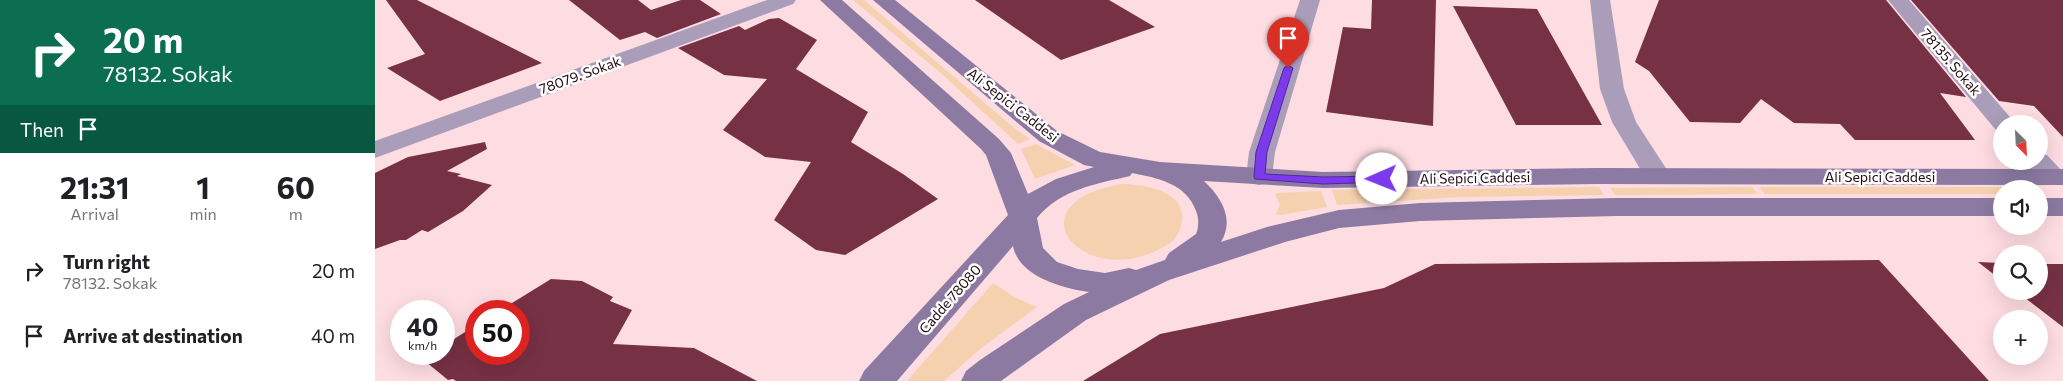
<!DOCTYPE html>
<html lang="en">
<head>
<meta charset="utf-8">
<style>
  :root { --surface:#fff; --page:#f2f2f2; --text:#202124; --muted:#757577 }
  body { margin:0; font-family:Commissioner,sans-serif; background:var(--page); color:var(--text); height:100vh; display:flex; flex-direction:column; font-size:19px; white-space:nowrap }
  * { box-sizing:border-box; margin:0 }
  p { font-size:16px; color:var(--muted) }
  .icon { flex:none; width:28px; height:28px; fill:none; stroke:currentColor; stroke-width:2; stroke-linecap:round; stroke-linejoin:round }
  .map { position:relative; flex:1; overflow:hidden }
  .details { display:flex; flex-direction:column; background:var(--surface); width:375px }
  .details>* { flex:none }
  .hud { background:#0b6e4f; color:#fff; overflow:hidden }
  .needle { width:32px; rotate:156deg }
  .buttons { position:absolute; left:1618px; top:115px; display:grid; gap:10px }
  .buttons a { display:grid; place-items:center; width:55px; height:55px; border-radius:50%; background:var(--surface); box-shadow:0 5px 20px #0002; font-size:25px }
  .speed { position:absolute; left:15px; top:300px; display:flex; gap:10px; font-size:25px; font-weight:700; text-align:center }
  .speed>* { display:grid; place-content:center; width:65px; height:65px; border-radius:50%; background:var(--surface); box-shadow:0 5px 20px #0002; line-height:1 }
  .speed small { font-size:12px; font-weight:400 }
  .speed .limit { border:8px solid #d22; background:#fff; color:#111 }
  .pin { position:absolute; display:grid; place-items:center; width:42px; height:42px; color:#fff; margin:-51px -21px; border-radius:50% 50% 50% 0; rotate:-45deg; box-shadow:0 0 5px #0007 }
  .pin .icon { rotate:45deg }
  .me { position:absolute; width:55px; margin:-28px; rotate:269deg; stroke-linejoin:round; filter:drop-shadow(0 0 4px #0008) }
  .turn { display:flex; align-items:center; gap:18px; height:105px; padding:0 20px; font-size:22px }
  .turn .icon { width:65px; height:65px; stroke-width:2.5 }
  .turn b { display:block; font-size:35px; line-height:42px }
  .then { display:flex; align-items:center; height:48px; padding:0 20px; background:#0003; gap:10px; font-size:19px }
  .eta { display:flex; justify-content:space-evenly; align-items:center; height:85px; text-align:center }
  .eta b { font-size:30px; font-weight:700; line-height:35px }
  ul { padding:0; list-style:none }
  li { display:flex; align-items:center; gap:15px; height:65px; padding:0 20px }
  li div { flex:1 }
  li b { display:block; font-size:19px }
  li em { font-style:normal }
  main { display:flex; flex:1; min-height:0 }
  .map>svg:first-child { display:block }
  .green { fill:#f5d1af }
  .building { fill:#773144 }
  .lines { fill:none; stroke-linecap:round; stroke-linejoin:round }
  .minor { fill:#aa9db9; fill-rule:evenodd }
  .secondary { fill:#8c7aa2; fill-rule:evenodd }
  .route { fill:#7c3aed; stroke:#51269a }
  .labels { text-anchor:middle; stroke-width:5; stroke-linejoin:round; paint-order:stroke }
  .street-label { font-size:14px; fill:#22080f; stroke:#fff }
</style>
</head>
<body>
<main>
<section class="details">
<div class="hud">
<div class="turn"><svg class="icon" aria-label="right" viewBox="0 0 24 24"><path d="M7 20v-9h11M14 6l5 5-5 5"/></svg><div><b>20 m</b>78132. Sokak</div></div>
<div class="then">Then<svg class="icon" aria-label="arrive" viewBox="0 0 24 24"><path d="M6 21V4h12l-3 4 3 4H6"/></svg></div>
</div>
<div class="eta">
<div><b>21:31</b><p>Arrival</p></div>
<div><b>1</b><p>min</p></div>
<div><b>60</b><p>m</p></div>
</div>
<ul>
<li><svg class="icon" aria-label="right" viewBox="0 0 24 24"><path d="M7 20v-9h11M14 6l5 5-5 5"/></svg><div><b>Turn right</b><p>78132. Sokak</p></div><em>20 m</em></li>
<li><svg class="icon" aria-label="arrive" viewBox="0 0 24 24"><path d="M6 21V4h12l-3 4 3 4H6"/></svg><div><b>Arrive at destination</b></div><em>40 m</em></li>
</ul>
</section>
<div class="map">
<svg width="1688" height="381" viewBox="0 0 1688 381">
  <rect width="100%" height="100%" fill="#fddce2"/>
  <path class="green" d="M478 0H489L639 128 655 139 643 144 568 75Z
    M661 144 700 165 660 179 646 149Z
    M746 184C766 184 811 190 807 220 806 229 802 238 795 243 714 297 630 205 746 184Z
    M1224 187 1229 195 1086 197 962 205 957 190Z
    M1377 187 1383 194 1240 195 1235 188Z
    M1384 187H1655L1657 189H1626V194H1390Z
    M946 191 952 207 906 215 901 214 905 204 900 195 902 193Z
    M618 283 641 298 662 307 605 349 569 381H532Z"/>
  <path class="building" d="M11 0H42L167 63 65 101 12 68 50 54Z
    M194 0H263L276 10 306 0H325L346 14 282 38 270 32 245 40Z
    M600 0H734L780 27 686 60Z
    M997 0H1061L1058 126 951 112 968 27 996 29Z
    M1284 0H1511L1591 97 1565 93 1600 140H1480L1465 124 1419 123 1386 99 1365 123 1315 122 1274 71 1260 62Z
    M1536 0H1688V137L1659 106 1624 101Z
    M1078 6 1162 9 1227 125H1141Z
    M404 18 442 40 421 69 493 112 476 142 528 174 563 199 470 255 441 250 399 220 436 162 390 157 348 130 392 79 349 75 303 48 364 26 370 30 394 19Z
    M110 142 112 149 72 171 86 174 82 176 117 185 88 211 53 232 47 230 31 240H25L0 249V173L33 157Z
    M1504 260 1614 381H708L785 334 1009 288 1060 264Z
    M1603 262 1626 263V280Z
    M1664 264H1688V327L1641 291H1664Z
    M176 279 207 281 238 297 235 301 257 310 238 344 319 348 382 381H81L78 379 73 380 45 357 51 354H69V342L76 341 101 325V354H144V311H124Z"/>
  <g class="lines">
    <path class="minor" d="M392 0H421L418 4 0 158V141Z
      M925 0H945L900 152 897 177 894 183 884 185 874 183 871 177 874 152Z
      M1215 0H1235L1249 89 1261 122 1296 176 1293 182 1283 184 1273 182 1237 122 1225 89Z
      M1513 0H1534L1641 124H1626V131L1620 129Z
      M1664 153 1672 155 1687 171V183C1668 187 1660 176 1650 161H1664Z"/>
    <path class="secondary" d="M445 0H467L624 139 636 153 653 194 681 179 719 167 709 165 664 141 498 0H520L682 131 725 152 785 162 948 172 1223 168 1688 169V185L1223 184 948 188 829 181C846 197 860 219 846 242L892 227 964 210 1045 203 1242 198H1626V216H1242L1045 221 964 228 910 242 794 280 711 320 626 381H586L591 371 605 360 689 304 714 292C688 288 644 277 638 246L522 381H484L489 371 633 215 611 155 606 149ZM757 173C782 178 811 183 821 211 824 218 824 226 821 234L794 253 790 260 761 270 754 268 730 273 703 269 682 262 668 248 662 218C686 189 721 184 755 176Z
      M1664 198H1688V216H1664Z"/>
  </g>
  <path class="route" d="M913 65 918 68 892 152 890 174 948 177 1007 176 1012 179 1011 182 948 184 880 179 879 177 881 152 909 68Z"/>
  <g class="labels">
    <g class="street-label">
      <text transform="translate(1576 62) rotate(49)" y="5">78135. Sokak</text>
      <text transform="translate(205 75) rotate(-20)" y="5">78079. Sokak</text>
      <text transform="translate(638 105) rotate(38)" y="5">Ali Sepici Caddesi</text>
      <text x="1505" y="182">Ali Sepici Caddesi</text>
      <text transform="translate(1100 178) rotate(-1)" y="5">Ali Sepici Caddesi</text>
      <text transform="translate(575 299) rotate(-49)" y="5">Cadde 78080</text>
    </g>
  </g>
</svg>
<div class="buttons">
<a><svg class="needle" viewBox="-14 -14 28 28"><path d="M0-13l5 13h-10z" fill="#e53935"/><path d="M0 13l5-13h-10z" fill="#757577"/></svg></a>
<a><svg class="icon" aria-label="sound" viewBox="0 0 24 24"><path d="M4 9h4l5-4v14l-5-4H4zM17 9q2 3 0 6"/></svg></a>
<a><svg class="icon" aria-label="search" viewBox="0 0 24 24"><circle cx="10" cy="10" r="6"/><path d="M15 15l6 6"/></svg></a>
<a>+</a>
</div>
<div class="speed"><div>40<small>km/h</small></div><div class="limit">50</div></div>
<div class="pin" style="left:913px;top:68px;background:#d93025"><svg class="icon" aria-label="arrive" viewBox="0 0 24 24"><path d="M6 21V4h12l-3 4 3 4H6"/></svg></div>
<svg class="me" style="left:1007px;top:179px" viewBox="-20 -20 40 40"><circle r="19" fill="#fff"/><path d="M0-13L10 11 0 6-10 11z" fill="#7c3aed"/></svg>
</div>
</main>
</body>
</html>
